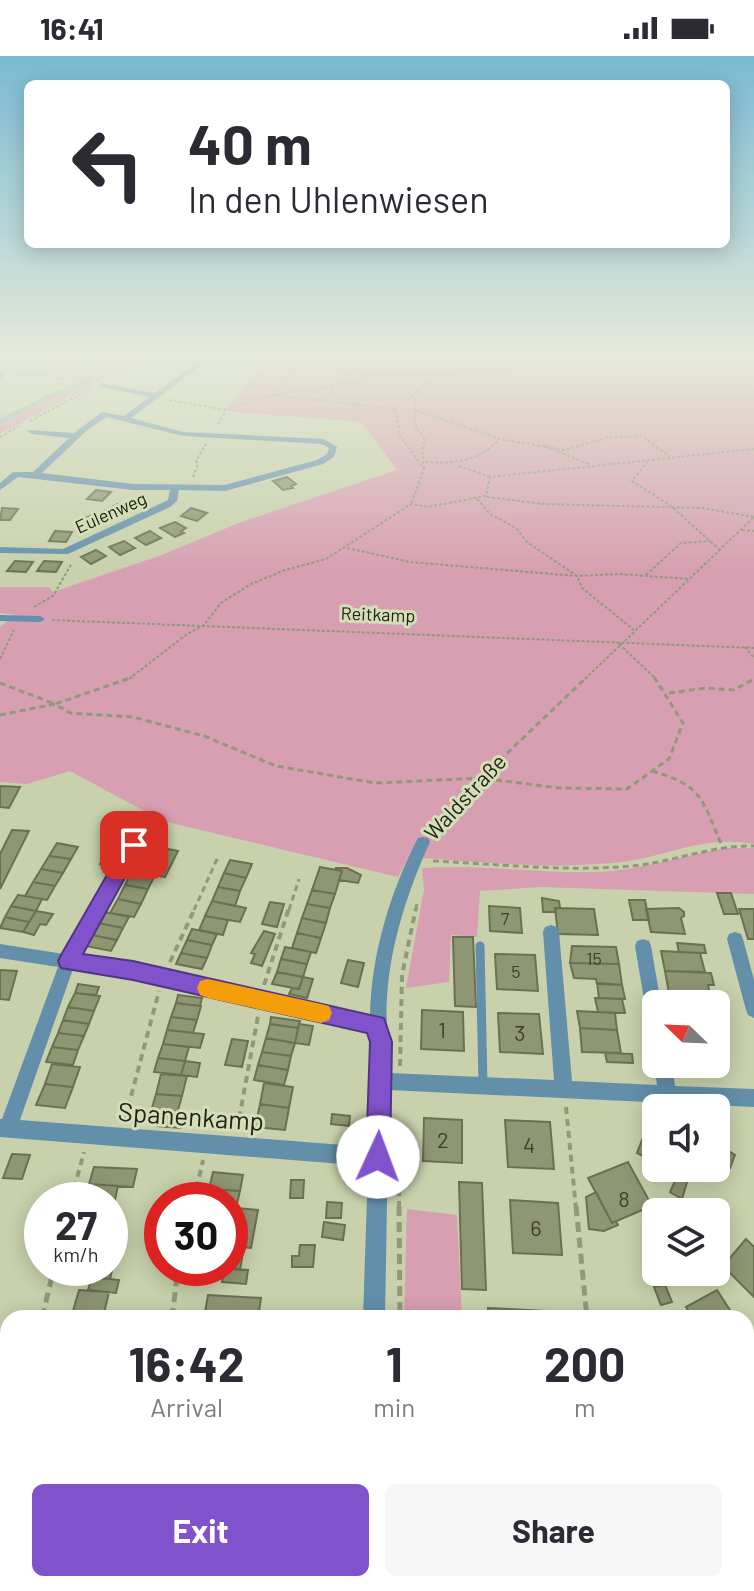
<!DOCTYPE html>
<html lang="en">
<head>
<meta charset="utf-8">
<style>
  :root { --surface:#fff; --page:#f7f7f7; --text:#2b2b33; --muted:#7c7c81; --accent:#8052cb }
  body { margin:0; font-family:Barlow,sans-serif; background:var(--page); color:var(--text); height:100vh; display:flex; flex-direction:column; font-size:30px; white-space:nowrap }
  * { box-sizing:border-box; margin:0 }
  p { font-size:26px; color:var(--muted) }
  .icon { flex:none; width:44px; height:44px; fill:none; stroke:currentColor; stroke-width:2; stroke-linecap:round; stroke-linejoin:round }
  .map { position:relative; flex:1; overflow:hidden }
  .side { position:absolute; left:0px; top:1254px; width:754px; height:282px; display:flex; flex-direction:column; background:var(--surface); border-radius:24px 24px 0 0; box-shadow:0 4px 20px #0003 }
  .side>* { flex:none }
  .guide { position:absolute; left:24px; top:24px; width:706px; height:168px; border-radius:12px; box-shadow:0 4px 20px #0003; background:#fff; color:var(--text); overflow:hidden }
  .needle { width:52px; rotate:293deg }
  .buttons { position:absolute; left:642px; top:934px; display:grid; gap:16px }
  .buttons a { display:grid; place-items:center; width:88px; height:88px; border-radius:12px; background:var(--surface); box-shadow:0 4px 20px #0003; font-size:40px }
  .speed { position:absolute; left:24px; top:1126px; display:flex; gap:16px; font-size:40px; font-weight:700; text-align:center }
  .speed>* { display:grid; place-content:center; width:104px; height:104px; border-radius:50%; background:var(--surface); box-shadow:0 4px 20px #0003; line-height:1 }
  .speed small { font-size:20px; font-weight:400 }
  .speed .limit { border:12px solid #d22; background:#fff; color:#111 }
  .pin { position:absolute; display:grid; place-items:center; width:68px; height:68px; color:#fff; margin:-34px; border-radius:16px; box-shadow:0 4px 12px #0006 }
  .me { position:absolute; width:88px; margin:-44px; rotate:2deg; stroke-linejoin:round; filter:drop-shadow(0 0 6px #0008) }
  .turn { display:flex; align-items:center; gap:28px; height:168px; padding:0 32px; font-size:36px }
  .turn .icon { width:104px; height:104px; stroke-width:2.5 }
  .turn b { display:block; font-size:56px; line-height:68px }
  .eta { display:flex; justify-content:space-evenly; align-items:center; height:136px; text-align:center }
  .eta b { font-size:48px; font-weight:700; line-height:56px }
  .button { display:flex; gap:16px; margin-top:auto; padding:16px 32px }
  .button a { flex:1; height:92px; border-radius:12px; background:var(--accent); color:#fff; font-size:32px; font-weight:700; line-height:92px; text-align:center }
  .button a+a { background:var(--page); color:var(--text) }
  .status { display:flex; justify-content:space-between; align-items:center; height:56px; padding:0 40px; background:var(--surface); direction:ltr }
  .status svg { height:22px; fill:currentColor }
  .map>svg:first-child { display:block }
  .green { fill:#d79fb1 }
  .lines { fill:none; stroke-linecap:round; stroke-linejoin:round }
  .stream { stroke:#72c2b0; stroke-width:3 }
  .building { fill:#8e9673; stroke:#6a7150; stroke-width:2 }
  .path-far3 { stroke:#92997b; stroke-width:2; stroke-dasharray:3 2; stroke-linecap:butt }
  .path-far2 { stroke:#92997b; stroke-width:3; stroke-dasharray:6 4; stroke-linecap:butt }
  .path-far1 { stroke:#92997b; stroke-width:4; stroke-dasharray:7 5; stroke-linecap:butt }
  .path { stroke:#92997b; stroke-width:5; stroke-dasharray:10 6; stroke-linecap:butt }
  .lane { stroke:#638fab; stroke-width:9 }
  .street { fill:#638fab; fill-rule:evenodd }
  .route { fill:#8052cb; stroke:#533584; stroke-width:2 }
  .slow { fill:#f59e0b }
  .labels { text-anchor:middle; stroke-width:6; stroke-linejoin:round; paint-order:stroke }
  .far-street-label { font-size:18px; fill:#202315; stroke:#d5deb9 }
  .number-label { font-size:18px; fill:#3c402c }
  .street-label { font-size:22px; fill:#202315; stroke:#d5deb9 }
  .near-number-label { font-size:22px; fill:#3c402c }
  .near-street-label { font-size:26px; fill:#202315; stroke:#d5deb9 }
</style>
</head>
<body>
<div class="status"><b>16:41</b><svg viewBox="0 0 49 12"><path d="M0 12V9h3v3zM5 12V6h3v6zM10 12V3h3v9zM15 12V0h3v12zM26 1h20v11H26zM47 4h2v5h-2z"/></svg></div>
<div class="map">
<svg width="754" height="1535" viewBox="0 0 754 1535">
  <rect width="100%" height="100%" fill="#c8d1ac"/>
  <path class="green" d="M61 302H141L97 326 46 316Z
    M269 302H754V788C702 779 670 800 622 806 552 814 479 806 409 801L398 821 163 765 70 715 27 728 0 726V571L15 559 0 557V531H49L53 536 156 501 244 465 397 414 361 366 223 355Z
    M80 325 94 328 0 378V362Z
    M727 792H754V838L540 831 480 835 477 881 451 879 449 926 406 932 424 834 422 812C479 808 537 817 594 816 640 815 683 799 727 792Z
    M407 1153 457 1159 462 1262H404Z"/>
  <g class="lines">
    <path class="stream" d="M0 366 51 339 83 328 100 313 81 310 80 306 115 302"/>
  </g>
  <path class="building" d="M287 421 296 428 291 430 293 432 283 434 273 425Z
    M96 434 111 436 102 445 87 443Z
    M118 448 130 455 116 461 104 455Z
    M2 452 18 453 10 464H0Z
    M191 452 207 457 197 465 181 460Z
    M92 459 104 467 89 473 77 466Z
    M175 466 186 472 181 475 184 477 175 481 160 472Z
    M55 475 72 476 66 486 49 485Z
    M150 475 161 482 146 489 135 482Z
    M124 485 135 492 120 499 109 491Z
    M96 494 106 500 91 508 81 501Z
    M15 505 33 506 26 516 7 515Z
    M44 505 62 506 56 516 37 515Z
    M0 730 20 731 9 752 0 751Z
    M145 759 153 761 137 787 130 786Z
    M12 774 29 775 0 833V798Z
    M57 787 78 791 71 803 49 800Z
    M146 789 168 793 161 806 139 802Z
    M112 790 127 793 115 812 100 808Z
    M168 793 178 795 165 821 155 819Z
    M49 800 71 803 63 817 41 813Z
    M139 802 161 806 155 819 132 815Z
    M230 804 252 808 246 822 224 817Z
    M320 811 342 815 335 838 312 834Z
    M335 812H347L361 819 358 827 339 824 342 815Z
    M41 813 63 817 55 830 33 826Z
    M132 815 155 819 148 833 125 829Z
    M224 817 246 822 240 835 218 831Z
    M33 826 55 830 47 844 25 840Z
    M125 829 148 833 141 848 118 843Z
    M218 831 240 835 235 850 212 845Z
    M312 834 335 838 330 852 307 848Z
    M717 837H731L738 858H724Z
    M18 839 25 840 42 843 36 855 11 850Z
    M542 842 559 845 560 852H555L556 856H543Z
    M118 843 141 848 134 861 110 857Z
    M629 844H645L649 864H633Z
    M212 845 246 852 240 866 205 860Z
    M270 846 284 848 277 871 262 868Z
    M307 848 330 852 326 867 302 862Z
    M11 850 36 855 29 866 5 861Z
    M489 850 520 852 522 877 490 875Z
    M555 852 594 853 598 879 558 878Z
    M679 852 684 856V860L681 862 685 878 651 876 646 853Z
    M739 853H754V883H748Z
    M36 855 53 858 46 869 40 868 34 879 23 876Z
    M104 856 110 857 129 861 123 872 98 867Z
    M205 860 228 864 223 879 199 874Z
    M5 861 29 866 23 876 0 872Z
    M302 862 326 867 321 882 297 877Z
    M98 867 123 872 117 884 92 879Z
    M192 873 217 878 212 889 187 884Z
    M264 875 275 878 262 910 251 907 255 898 251 897Z
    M297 877 321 882 316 897 292 892Z
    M92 879 117 884 111 895 86 890Z
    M453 881H473L476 951 455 950Z
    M187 884 212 889 207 902 181 897Z
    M677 887 704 889 706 897 679 896Z
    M572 890 616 891 619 908 570 907Z
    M285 891 311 896 307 908 281 903Z
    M661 895 700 897 705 916 665 915Z
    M181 897 207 902 202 913 176 908Z
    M495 898 535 899 538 935 497 933Z
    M281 903 307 908 303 921 277 916Z
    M348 904 364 907 358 931 341 927Z
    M570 907 619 908 622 929 597 928 596 923 574 922Z
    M0 914 17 915 9 944 0 943Z
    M665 915 711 917 714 929H708L710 938 669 937Z
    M277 916 303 921 299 933 272 928Z
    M303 921 313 923 307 942 289 938 292 932 299 933Z
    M597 927 622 929 625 943 599 942Z
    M78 928 99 931 96 939 75 937Z
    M75 937 100 940 94 955 68 951Z
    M178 939 202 942 200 950 176 947Z
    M595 942 622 943 625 957 598 956Z
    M176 947 201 950 197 964 171 961Z
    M68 951 94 955 89 968 63 964Z
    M422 954 463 956 464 995 421 993Z
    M577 955 615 957 617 974 580 972Z
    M498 957 539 958 543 998 500 996Z
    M171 961 197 964 193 977 167 974Z
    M271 961 300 965 298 972 270 968Z
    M63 964 89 968 84 980 58 977Z
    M270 968 298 972 295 987 266 982Z
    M299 968 313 970 309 989 295 987Z
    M580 972 617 974 621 997 582 996Z
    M167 974 204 978 200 992 163 988Z
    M58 977 84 980 78 994 52 991Z
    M266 982 295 987 291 1000 262 996Z
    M232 983 248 985 242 1011 225 1009Z
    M163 988 189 991 185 1005 158 1002Z
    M52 991 78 994 73 1009 46 1006Z
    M262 996 291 1000 288 1014 258 1009Z
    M605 997 632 998 633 1007 607 1006Z
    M158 1002 185 1005 181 1019 154 1016Z
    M185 1005 200 1007 197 1021 181 1019Z
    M52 1008 80 1011 73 1031 45 1028Z
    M258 1009 288 1014 284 1029 254 1024Z
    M161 1018 187 1020 182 1040 156 1038Z
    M264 1027 293 1031 289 1052 260 1048Z
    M45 1028 73 1031 65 1052 36 1049Z
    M156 1038 182 1040 176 1061 150 1059Z
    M260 1048 289 1052 285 1074 255 1071Z
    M332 1058 350 1060 349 1070 331 1068Z
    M160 1060 184 1062 181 1072 157 1070Z
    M651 1061 656 1064V1107L637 1097Z
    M424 1062 462 1064V1107L423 1105Z
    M505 1064 550 1066 554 1113 508 1111Z
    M720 1090 735 1099 730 1112 716 1104Z
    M12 1098 30 1099 22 1123 3 1122Z
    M628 1106 652 1150 612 1167 588 1122Z
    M94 1111 137 1113 133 1131 89 1128Z
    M213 1116 243 1119 240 1135 209 1133Z
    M678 1118 688 1123 682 1143 670 1136Z
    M291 1124H304L303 1142H290Z
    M459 1126 482 1127 486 1234 462 1233Z
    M89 1128 118 1130 114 1148H110V1144H84Z
    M209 1133 240 1135 236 1152H230V1144H207Z
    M596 1136 612 1167 616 1165 618 1169 604 1175 589 1173 586 1141Z
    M510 1144 558 1147 562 1199 513 1197Z
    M327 1146 342 1147 341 1162H326Z
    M236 1152 258 1154 251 1192 230 1190Z
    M324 1166 345 1169 343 1184 322 1181Z
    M746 1183 754 1191V1241L723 1210Z
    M110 1185H119L110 1223 95 1222 97 1212H110Z
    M300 1189H315L313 1211H292V1200H299Z
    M230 1190 244 1191 240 1214 222 1212H230Z
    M78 1212H97L95 1222 76 1220Z
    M224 1212 248 1214 246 1228 222 1226Z
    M92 1221 119 1224 116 1237 88 1234Z
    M665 1229 672 1246 661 1249 654 1231Z
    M79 1234 109 1236 103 1262H71Z
    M717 1234 735 1262H692L686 1251Z
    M208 1239 261 1242 258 1262H204Z
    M488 1252 547 1255 548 1262H488Z
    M746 1406 754 1423V1478L746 1482Z
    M0 1426 8 1427V1502L0 1500Z
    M212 1528H256V1535H211Z"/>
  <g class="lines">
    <path class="path-far3" d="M307 302 324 305 335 314 370 319 505 316 550 302
      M295 308 310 304
      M468 314 493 302
      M12 316 91 326
      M110 321 146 302
      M272 339 395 353 400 380 424 413 411 448
      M272 339 292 317 294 302
      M169 344 226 354 272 339 354 327 368 320
      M316 344 329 339 333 331 349 318
      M395 353 414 338
      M417 355 500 383 565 394 605 382 642 380 670 401
      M30 365 93 331
      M218 368 226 354
      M0 381 19 370
      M544 390 589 408
      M648 405 632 425 671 450 720 494
      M425 406C455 408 479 405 500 383
      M459 410 490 421
      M424 413 422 394 425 384 416 372 414 338 438 317
      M193 421 198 408 196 405 206 388
      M487 441 543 448 702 452 754 461
      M477 443 490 458 516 472 527 486 577 520 582 532 634 574
      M742 474 754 475
      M347 492 410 506 577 520 619 518 689 523
      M646 519 681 487 710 485
      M34 551 53 540 72 507
      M52 564 754 592
      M619 588 656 623
      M745 591 754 602
      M0 603 14 574
      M129 623 187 578 204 569 221 547 251 528 285 514 326 503 411 448 428 451 486 440 490 421 754 393
      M585 623 754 461"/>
    <path class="path-far2" d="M0 627 55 648 133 621
      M669 637 706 632 734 634 754 623
      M0 659 55 648 70 657 133 661 204 680 276 710 375 727 481 722 560 732 627 733 669 703 683 667 654 621
      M652 715C704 730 702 744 722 790
      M431 777 481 722 587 621
      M433 805C499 808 566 816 632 810 673 806 712 789 754 790
      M194 854 218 801
      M289 854 299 823
      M416 854 417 847"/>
    <path class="path-far1" d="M170 906 195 852
      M264 929 289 852
      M400 1010 402 919 416 852
      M566 1051 576 1152
      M125 1063 159 935
      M237 1074 258 960
      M399 1085V1152
      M71 1144 84 1096
      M194 1144 203 1104"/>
    <path class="path" d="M399 1150 400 1262
      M576 1150 587 1262
      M42 1262 54 1212
      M172 1262 178 1212
      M399 1528V1535
      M149 1535 152 1528"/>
    <path class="lane" d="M480 890 483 1028"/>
    <path class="street" d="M203 302H211L131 362 183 376 324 383 337 391 334 401 323 408 225 435 179 434 177 445 170 451 68 498 0 497V491L63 493 168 444 170 434H133L18 421 0 434V427L13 416H33L69 382 32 378 28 376 29 374 74 377 102 356 124 360 150 341 100 331V327L155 337ZM106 361 183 380 322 388 329 392 327 398 317 404 225 429 133 428 42 417 85 376Z
      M0 317 4 319 3 322H0Z
      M0 559 40 560 45 563 40 566 0 565Z
      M423 781 428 782 430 786C408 834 390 889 387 942 385 967 390 992 389 1017L554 1024 543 876 545 871 551 869 557 871 559 876 572 1025 657 1029 654 1008 656 1004V1008H672L675 1030 754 1033V1051L389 1034 385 1262H363L368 1110 0 1081V1063H2L58 911 0 902V888L64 898 129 785H139L141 789 79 900 133 908 370 960C371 899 390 836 418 782ZM73 913 133 922 371 976 369 1091 20 1064Z
      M735 876 741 878 743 883 754 924V962L748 959 746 954 727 883 729 878Z
      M643 883 649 885 651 890 661 948H656V975L650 972 648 967 635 890 637 885Z
      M754 1350V1373L746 1376V1353Z
      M354 1528H380V1535H354Z
      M602 1528H628L629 1535H603Z"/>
  </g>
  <linearGradient id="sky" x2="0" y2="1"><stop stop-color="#79bad2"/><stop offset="0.58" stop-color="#e6eada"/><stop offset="1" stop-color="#e6eada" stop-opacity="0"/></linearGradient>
  <rect width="754" height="517" fill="url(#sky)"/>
  <path class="route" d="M134 782 143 789 83 898 133 905 384 962 392 986 390 1101 386 1110 378 1114 369 1110 366 1101 370 986 367 977 133 924 61 912 58 905 61 899 127 784Z"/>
  <path class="slow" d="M208 923 321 948 329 950 332 957 329 964 321 967 208 942 200 939 197 932 200 925Z"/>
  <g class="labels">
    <g class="far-street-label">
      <text transform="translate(111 457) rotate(-24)" y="6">Eulenweg</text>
      <text transform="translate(378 559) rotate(2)" y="6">Reitkamp</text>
    </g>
    <g class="number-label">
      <text x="505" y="869">7</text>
      <text x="594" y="909">15</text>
      <text x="516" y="922">5</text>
    </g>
    <g class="street-label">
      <text transform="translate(465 741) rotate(-47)" y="8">Waldstraße</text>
    </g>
    <g class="near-number-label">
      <text x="442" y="982">1</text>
      <text x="520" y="985">3</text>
      <text x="443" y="1092">2</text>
      <text x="529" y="1097">4</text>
      <text x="624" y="1151">8</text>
      <text x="536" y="1180">6</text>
    </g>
    <g class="near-street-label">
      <text transform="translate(191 1061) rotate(4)" y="9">Spanenkamp</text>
    </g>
  </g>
</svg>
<div class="buttons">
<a><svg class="needle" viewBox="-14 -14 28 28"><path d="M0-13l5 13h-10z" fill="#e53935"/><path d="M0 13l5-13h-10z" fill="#7c7c81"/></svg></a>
<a><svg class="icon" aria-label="sound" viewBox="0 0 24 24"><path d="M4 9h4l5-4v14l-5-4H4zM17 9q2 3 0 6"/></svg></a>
<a><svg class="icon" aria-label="layers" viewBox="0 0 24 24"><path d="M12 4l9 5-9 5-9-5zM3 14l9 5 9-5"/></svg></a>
</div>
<div class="speed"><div>27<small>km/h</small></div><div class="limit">30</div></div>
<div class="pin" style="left:134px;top:789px;background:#d93025"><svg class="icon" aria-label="arrive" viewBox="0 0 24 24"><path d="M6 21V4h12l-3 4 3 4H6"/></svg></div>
<svg class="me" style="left:378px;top:1101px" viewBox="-20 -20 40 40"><circle r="19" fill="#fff"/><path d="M0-13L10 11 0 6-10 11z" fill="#8052cb"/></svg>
<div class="guide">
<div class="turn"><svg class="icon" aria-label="left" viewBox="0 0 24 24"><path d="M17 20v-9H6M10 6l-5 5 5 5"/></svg><div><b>40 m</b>In den Uhlenwiesen</div></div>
</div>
<section class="side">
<div class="eta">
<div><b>16:42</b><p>Arrival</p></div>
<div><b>1</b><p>min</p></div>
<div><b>200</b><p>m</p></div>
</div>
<div class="button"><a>Exit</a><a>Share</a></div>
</section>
</div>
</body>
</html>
